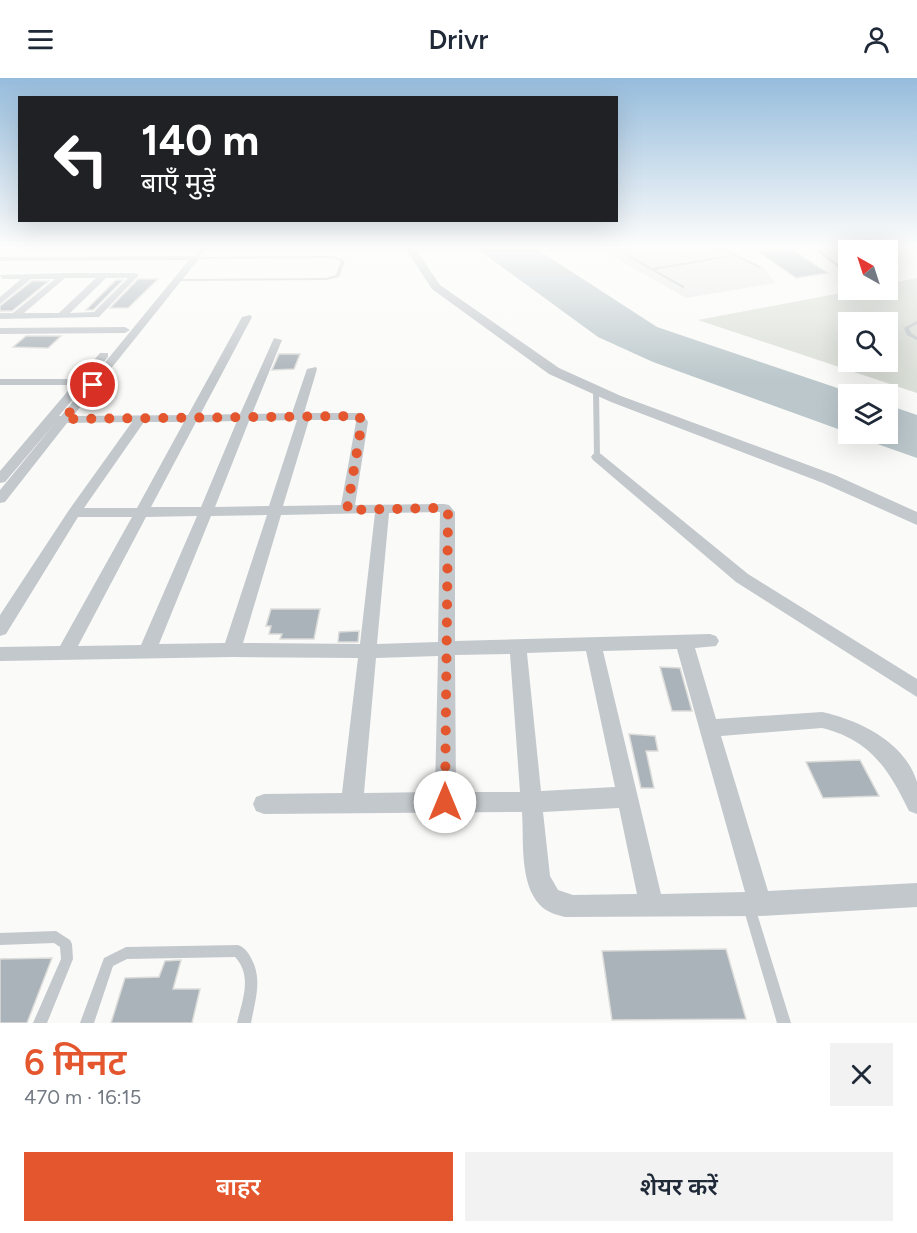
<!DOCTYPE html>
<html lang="hi">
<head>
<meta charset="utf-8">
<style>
  :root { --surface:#fff; --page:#f2f2f3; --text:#1f2937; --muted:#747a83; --accent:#e4572e }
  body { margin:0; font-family:Figtree,"Noto Sans Devanagari",sans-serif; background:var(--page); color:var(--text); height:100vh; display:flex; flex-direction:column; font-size:22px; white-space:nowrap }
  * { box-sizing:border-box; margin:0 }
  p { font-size:20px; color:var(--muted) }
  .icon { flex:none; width:33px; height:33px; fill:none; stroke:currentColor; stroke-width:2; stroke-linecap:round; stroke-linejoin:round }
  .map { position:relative; height:945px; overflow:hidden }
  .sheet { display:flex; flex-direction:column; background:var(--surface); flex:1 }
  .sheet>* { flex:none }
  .hud { position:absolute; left:18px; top:18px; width:600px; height:126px; border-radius:0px; box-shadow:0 6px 24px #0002; background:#202124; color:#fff; overflow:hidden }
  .needle { width:39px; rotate:321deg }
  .controls { position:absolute; left:838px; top:162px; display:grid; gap:12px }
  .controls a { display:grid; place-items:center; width:60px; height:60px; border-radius:0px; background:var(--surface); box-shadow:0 6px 24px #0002; font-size:30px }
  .pin { position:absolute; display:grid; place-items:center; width:51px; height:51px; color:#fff; margin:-26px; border:3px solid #fff; border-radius:50%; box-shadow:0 2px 6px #0007 }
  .me { position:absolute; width:66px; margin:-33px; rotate:0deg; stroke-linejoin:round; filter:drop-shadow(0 0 4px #0008) }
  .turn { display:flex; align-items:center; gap:21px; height:126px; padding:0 24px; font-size:27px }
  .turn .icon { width:78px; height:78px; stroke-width:2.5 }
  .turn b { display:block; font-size:42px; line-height:51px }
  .round { display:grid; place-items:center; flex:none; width:63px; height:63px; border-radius:0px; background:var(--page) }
  .head { display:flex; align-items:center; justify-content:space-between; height:102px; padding:0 24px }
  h1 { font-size:36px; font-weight:600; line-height:45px; color:var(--accent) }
  .cta { display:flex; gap:12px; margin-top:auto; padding:12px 24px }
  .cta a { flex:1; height:69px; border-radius:0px; background:var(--accent); color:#fff; font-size:24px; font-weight:600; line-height:69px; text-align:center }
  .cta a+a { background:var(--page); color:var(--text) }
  header { display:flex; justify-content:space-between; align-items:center; height:78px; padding:0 24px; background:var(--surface); font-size:27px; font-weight:600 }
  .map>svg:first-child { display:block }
  .built { fill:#e8e9e9 }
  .green { fill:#dadfd7; fill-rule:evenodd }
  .water { fill:#bbc7cb }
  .building { fill:#aab3b9; stroke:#dcdcda; stroke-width:1.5 }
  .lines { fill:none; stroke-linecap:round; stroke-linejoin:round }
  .service { fill:#c3c8cc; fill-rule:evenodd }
  .minor { fill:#c3c8cc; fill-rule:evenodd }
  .tertiary { fill:#c3c8cc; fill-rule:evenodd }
  .route { stroke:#e4572e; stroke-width:10; stroke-dasharray:0 18 }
</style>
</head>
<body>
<header><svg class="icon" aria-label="menu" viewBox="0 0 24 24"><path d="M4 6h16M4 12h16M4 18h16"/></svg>Drivr<svg class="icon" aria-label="person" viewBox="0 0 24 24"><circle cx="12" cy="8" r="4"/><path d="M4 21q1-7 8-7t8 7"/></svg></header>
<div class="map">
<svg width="917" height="945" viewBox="0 0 917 945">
  <rect width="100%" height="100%" fill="#fafaf8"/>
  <path class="built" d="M598 170H723L763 189 776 205 686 220Z"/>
  <path class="green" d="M917 200V315L698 242 857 212H888V206ZM849 244H888V284H849Z"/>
  <path class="water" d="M476 170H535L657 249 855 316H849V355L653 284 598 259Z
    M888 327 917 337V380L849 356H888Z"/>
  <path class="building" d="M792 171 828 195 796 200 757 173Z
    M138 201H158L128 230H110Z
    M116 202H123L93 232H86Z
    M32 203H49L12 233H0V228Z
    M26 258H61L48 270 13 269Z
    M279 276H300L294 291 272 292Z
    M271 531H320L314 561H280L282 556H269L271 548H266Z
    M359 553 358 564H338L339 554Z
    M660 589 680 590 692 633H672Z
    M629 656 655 658 658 673H646L654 710H641Z
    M860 682 879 718 823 720 806 684Z
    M726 871 746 941 612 942 602 873Z
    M52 880 27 945H0V881Z
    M181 882 173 911H200L192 945H111L125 900 159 899 165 883Z"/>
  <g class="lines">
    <path class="service" d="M202 170H206L198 179 334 178 345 183 339 199 326 202 176 203 175 202 177 201 326 200 336 197 341 183 333 180 194 181V179Z
      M612 170H617L652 190 731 177 721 172 713 173 716 175 714 176 707 172 723 170 762 189 759 190 734 178 655 192 684 208V210H683Z
      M814 170H818L848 194V196H846Z
      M917 243V246L909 250 911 255 917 259V262L907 257 904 250Z
      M596 310 599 312 600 379 597 381 594 379 593 312Z
      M749 823 753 825 755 829 791 945H777L743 829 745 825Z
      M56 853 70 862 72 866 73 881 47 945H33L61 881 60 869 54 865 0 867V855Z
      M238 867C244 869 248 874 251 880 263 901 255 923 251 945H237C242 923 253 898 235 879L127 881 113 888 94 945H80L104 880 126 869Z"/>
    <path class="minor" d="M195 178 199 180 198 182 73 338 188 337 242 239 250 237 252 239 200 337 240 336 274 260 282 262 252 336 292 335 307 291 316 289 317 291 304 335H359L363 336 368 344 355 427 444 426 449 427 455 434V563L710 556 716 558 719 563 716 568 695 570 716 641 822 634C859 642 905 664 917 704 917 713 917 726 917 736L909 733C889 692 871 662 822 650L721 658 768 813 917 805V829L760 838 565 839C557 837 546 834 540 827 519 805 524 762 522 734L264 736 256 733 253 726 256 719 264 716 342 715 358 580 232 579 0 583V569L60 568 132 439H78L6 556 0 558V537L69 432 132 344 67 345 5 424 0 425V412L55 345 5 404 0 405V393L73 307H0V301H78L100 275H108V279L59 338H61L189 182 0 183V179ZM297 342 269 428 215 429 249 343ZM309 342H355L356 344 341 427 283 428ZM237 343 201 429H151L196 344ZM144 344H184L137 430H84ZM440 434 438 564 377 566 389 435ZM375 435 360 566 243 565 281 437ZM267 437 225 565 159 566 211 438ZM197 438 141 567 78 568 146 439ZM677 571 745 814 661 816 603 573ZM586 573 615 709 541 713 527 575ZM510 576 520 714H456L455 577ZM438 578 435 714 364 715 376 580ZM619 730 637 816 573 817 558 812 550 798 543 734Z
      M64 195H135L139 197 99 239 0 241V235H13L55 201H31L0 226V219L21 201H2L0 197ZM65 200H96L59 235H24ZM106 200H128L94 234 70 235Z
      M0 250 125 249 130 252 125 255 0 256Z
      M597 375 601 376 748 496 917 601V619L736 504 593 382 591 379 593 376Z"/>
    <path class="tertiary" d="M405 170H415L440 207 559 290 621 318 835 397 917 434V447L823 405 611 324 549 296 432 211Z"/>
  </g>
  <linearGradient id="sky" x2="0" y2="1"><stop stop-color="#96bcdc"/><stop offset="0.56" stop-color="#fdfdfc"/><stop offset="1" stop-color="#fdfdfc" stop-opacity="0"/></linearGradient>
  <rect width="917" height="302" fill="url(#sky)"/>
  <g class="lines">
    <path class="route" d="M93 307 64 341 359 338 362 344 347 432 439 430 448 434 445 724"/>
  </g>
</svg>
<div class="controls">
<a><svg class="needle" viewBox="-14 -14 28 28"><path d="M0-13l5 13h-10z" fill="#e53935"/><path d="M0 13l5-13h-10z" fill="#747a83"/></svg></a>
<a><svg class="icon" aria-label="search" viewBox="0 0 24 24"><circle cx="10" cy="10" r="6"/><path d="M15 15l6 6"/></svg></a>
<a><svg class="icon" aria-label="layers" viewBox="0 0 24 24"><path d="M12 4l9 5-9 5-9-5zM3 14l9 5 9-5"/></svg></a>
</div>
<div class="pin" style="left:93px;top:307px;background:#d93025"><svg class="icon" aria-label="arrive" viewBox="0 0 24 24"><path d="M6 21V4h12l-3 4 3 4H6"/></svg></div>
<svg class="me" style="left:445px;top:724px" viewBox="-20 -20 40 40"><circle r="19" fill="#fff"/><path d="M0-13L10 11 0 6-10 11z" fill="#e4572e"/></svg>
<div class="hud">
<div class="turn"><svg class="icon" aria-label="left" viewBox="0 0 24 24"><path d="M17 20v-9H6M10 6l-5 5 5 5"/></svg><div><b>140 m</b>बाएँ मुड़ें</div></div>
</div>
</div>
<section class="sheet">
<div class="head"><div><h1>6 मिनट</h1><p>470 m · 16:15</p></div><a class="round"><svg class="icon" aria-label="close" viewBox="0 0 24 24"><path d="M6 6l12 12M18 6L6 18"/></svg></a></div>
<div class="cta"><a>बाहर</a><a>शेयर करें</a></div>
</section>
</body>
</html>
